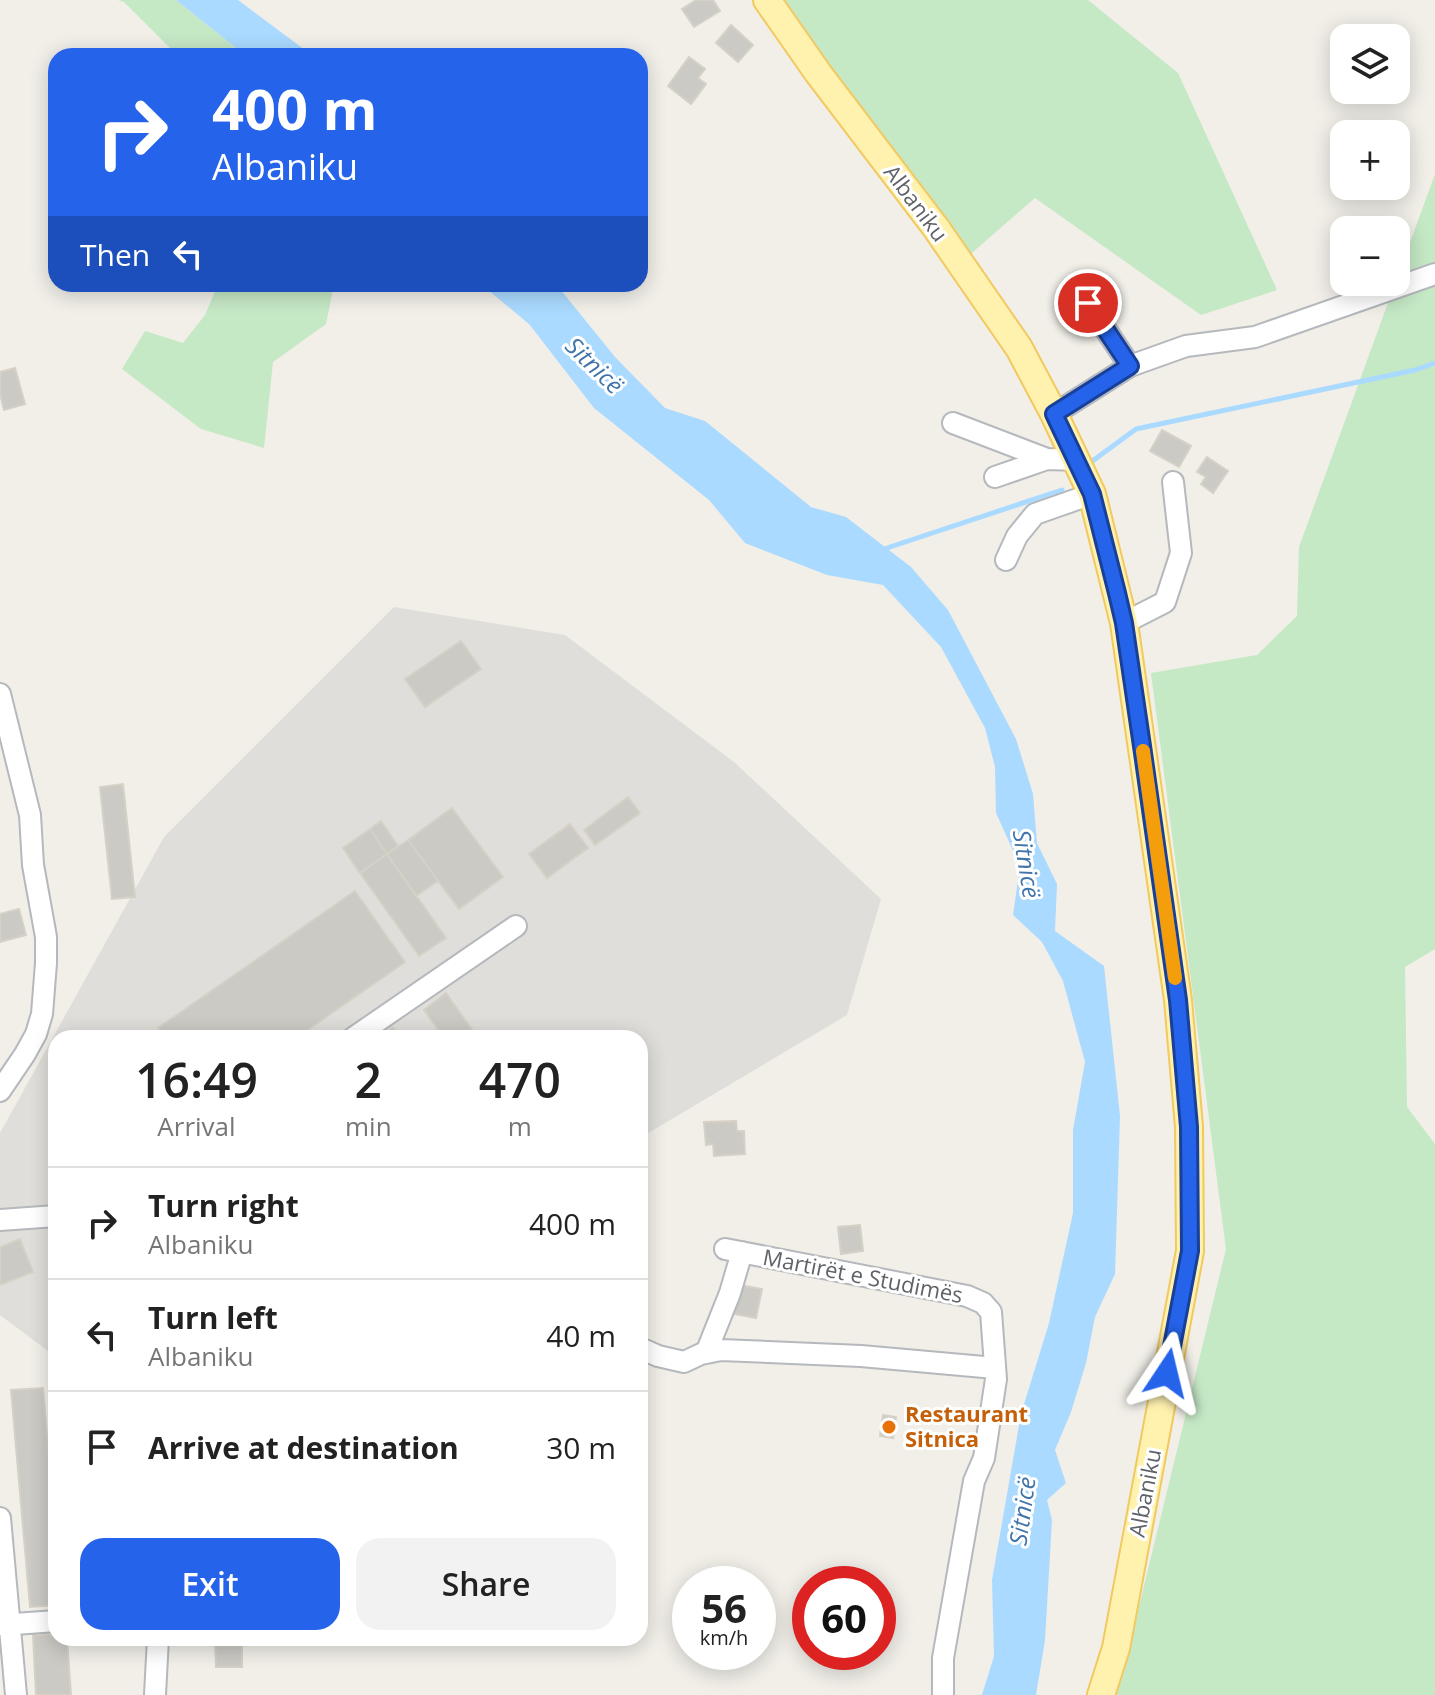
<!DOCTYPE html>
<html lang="en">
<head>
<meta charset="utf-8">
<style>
  :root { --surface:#fff; --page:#f2f2f2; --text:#222; --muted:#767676; --line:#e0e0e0; --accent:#2563eb }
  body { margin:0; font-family:"Open Sans",sans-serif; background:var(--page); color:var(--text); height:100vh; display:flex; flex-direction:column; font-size:30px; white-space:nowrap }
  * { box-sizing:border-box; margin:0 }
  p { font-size:26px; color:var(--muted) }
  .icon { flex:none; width:44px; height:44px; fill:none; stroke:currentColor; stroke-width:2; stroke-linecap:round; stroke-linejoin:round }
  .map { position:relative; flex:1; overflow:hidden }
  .panel { position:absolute; left:48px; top:1030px; width:600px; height:616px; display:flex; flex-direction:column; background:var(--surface); border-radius:24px; box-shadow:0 4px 20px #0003 }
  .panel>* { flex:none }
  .guide { position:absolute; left:48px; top:48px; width:600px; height:244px; border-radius:24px; box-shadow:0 4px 20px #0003; background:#2563eb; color:#fff; overflow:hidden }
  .fabs { position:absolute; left:1330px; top:24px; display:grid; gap:16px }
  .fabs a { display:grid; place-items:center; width:80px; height:80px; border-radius:16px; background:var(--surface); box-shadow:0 4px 20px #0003; font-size:40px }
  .speed { position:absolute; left:672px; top:1566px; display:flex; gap:16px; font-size:40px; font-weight:700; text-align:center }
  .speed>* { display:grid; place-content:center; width:104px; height:104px; border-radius:50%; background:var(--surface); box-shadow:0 4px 20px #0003; line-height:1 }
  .speed small { font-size:20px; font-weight:400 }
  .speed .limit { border:12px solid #d22; background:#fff; color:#111 }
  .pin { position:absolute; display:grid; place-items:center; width:68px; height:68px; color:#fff; margin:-34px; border:4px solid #fff; border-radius:50%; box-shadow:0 2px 8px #0007 }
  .me { position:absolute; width:88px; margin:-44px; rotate:10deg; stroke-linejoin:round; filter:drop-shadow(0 0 6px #0008) }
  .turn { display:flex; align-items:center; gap:28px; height:168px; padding:0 32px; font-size:36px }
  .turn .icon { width:104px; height:104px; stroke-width:2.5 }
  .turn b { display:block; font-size:56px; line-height:68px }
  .then { display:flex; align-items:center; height:76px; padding:0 32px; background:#0003; gap:16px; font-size:30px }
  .eta { display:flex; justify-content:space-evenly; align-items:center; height:136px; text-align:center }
  .eta b { font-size:48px; font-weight:600; line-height:56px }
  .cta { display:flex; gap:16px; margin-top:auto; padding:16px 32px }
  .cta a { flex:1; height:92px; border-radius:24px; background:var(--accent); color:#fff; font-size:32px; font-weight:600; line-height:92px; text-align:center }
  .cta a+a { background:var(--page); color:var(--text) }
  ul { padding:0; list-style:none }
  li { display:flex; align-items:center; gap:24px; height:112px; padding:0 32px; border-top:2px solid var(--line) }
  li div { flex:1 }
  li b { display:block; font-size:30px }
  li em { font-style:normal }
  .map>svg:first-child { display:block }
  .industrial { fill:#e0deda }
  .green { fill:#c5e8c5 }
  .water { fill:#aadaff }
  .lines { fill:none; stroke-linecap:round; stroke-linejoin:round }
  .stream { stroke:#aadaff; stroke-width:5 }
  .building { fill:#cccac5; stroke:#d6d1c6; stroke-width:2 }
  .minor-casing { stroke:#b5b8bc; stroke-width:24 }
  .major-casing { stroke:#f2c960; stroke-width:30 }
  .minor { stroke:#fff; stroke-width:20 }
  .major { stroke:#fff2af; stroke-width:26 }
  .route-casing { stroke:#184099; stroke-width:20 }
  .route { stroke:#2563eb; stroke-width:14 }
  .slow { stroke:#f59e0b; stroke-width:14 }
  .food-dot { fill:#e8710a; stroke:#fff; stroke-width:3 }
  .labels { text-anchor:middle; stroke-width:6; stroke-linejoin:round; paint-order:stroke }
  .street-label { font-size:22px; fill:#5f6368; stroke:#fff }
  .food-label { font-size:22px; font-weight:bold; fill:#c56008; stroke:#fff; text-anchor:start }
  .water-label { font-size:24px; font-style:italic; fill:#4174aa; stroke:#fff }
</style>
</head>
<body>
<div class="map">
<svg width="1435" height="1695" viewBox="0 0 1435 1695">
  <rect width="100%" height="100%" fill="#f1efe8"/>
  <path class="industrial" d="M394 607 565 635 734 762 881 899 847 1015 640 1138V1038H56V1357L0 1315V1133L164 837Z"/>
  <path class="green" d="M118 0H176L246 56H178L124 2Z
    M781 0H1088L1178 73 1277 290 1201 315 1035 198 966 258Z
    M1435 174V949L1405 967 1407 1107 1435 1144V1695H1115L1124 1668 1226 1249 1151 673 1257 655 1297 616 1299 547Z
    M218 284H334L326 324 273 362 264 448 201 429 122 369 145 331 183 343 205 315Z"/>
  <path class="water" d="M176 0H238L313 56H246Z
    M481 284H556L615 357 665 408 705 421 811 507 846 517 911 567 948 610 1016 739 1033 794 1037 843 1057 884 1055 931 1104 966 1120 1116 1115 1274 1095 1317 1086 1363 1071 1412 1055 1450 1066 1483 1047 1500 1052 1520 1045 1640 1036 1695H982L994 1656 992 1580 1021 1414 1049 1323 1073 1213V1130L1085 1062 1063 981 1042 942 1013 915 1020 866 996 813 995 767 985 728 941 647 883 585 827 575 745 543 709 500 594 408 529 324Z"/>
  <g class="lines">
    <path class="stream" d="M1087 465 1136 429 1415 370 1435 363
      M881 550 1062 490"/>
  </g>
  <path class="building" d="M696 0H713L720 11 694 27 682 9Z
    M731 25 753 45 738 62 716 43Z
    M689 57 705 69 698 78 706 84 691 104 668 86Z
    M15 368 25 404 4 410 0 394V372Z
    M1162 430 1191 446 1179 467 1150 451Z
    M1207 457 1228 471 1213 493 1201 484 1206 477 1197 472Z
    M461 641 481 669 425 707 405 679Z
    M123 784 135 897 112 899 100 787Z
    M628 797 640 813 595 845 584 830Z
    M452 808 503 877 459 909 408 840Z
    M381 821 398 846 387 854 370 829Z
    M570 824 588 848 547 878 529 854Z
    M370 829 387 854 360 873 343 848Z
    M408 840 438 881 416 896 387 854Z
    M387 854 446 938 419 956 360 873Z
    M355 891 405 962 296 1038H165L158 1028Z
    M19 909 26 935 0 942V914Z
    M446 993 478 1038H444L424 1010Z
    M393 1028 400 1038H378Z
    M736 1121 737 1131H744L745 1154 714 1156 713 1144 706 1145 704 1122Z
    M860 1225 863 1251 841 1254 838 1227Z
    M20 1239 33 1272 0 1285V1247Z
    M740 1285 762 1289 756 1318 734 1314Z
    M43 1388 56 1544V1605L30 1607 11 1390Z
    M883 1415 896 1417 893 1438 880 1436Z
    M56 1634V1638H67L71 1695H36L33 1635Z
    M242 1643V1667H216L215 1644Z"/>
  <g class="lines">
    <g class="minor-casing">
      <path id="minor" d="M1130 366 1186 346 1255 337 1435 274
        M1054 414 1130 366 1088 303
        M953 423 1047 459 1077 460
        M995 477 1047 459
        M1006 560 1017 536 1035 514 1092 494
        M1124 623 1165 602 1181 553 1173 482
        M0 694 30 815 33 865 46 937V963L42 1014 36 1034 25 1054 0 1091
        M353 1038 516 926
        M0 1220 56 1216
        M725 1249 967 1296 983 1303 991 1312 996 1379 984 1458 974 1481 943 1658V1695
        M640 1348 658 1356 684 1362 701 1354 721 1350 861 1356 995 1368
        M706 1353 730 1293 742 1252
        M0 1518 16 1695
        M0 1625 56 1621
        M155 1695 158 1638"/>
    </g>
    <g class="major-casing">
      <path id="major" d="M767 0 818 73 936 228 1019 348 1054 414 1092 494 1124 623 1178 1000 1189 1127 1190 1251 1116 1648 1101 1695"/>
    </g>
    <use href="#minor" class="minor"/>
    <use href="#major" class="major"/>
  </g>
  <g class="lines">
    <g class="route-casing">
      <path id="route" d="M1088 303 1130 366 1054 414 1092 494 1117 593 1124 623 1142 746 1178 1000 1189 1127 1190 1251 1167 1373"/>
    </g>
    <use href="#route" class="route"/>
    <path class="slow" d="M1143 751 1175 978"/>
  </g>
  <circle class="food-dot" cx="889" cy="1427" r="8"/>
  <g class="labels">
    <g class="street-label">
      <text transform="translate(916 203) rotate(53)" y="8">Albaniku</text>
      <text transform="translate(863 1276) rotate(11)" y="8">Martirët e Studimës</text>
      <text transform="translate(1145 1493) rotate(-79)" y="8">Albaniku</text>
    </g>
    <g class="food-label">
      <text x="905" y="1422">Restaurant<tspan x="905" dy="25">Sitnica</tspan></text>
    </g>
    <g class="water-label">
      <text transform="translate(594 366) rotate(44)" y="8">Sitnicë</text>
      <text transform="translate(1026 864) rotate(81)" y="8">Sitnicë</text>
      <text transform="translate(1023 1511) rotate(-82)" y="8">Sitnicë</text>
    </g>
  </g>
</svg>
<div class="fabs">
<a><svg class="icon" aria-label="layers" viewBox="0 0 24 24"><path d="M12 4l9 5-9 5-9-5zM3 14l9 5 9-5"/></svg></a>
<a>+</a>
<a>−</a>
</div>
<div class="speed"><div>56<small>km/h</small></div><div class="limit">60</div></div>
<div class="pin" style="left:1088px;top:303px;background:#d93025"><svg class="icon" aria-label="arrive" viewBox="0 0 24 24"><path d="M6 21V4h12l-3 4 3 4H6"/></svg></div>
<svg class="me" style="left:1167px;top:1373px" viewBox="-20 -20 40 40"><path d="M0-17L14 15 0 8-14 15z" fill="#2563eb" stroke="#fff" stroke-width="4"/></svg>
<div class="guide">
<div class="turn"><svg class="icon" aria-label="right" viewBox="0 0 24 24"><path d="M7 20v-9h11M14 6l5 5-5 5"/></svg><div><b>400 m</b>Albaniku</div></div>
<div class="then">Then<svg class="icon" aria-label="left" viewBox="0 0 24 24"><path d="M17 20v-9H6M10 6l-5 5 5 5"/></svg></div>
</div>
<section class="panel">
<div class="eta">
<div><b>16:49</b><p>Arrival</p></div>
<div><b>2</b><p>min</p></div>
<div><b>470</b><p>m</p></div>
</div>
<ul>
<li><svg class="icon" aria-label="right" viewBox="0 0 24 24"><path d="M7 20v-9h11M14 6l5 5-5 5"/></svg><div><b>Turn right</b><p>Albaniku</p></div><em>400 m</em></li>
<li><svg class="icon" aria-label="left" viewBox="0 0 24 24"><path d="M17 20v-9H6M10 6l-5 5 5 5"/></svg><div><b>Turn left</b><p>Albaniku</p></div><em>40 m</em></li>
<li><svg class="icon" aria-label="arrive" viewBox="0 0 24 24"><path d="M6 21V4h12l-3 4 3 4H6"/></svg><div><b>Arrive at destination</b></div><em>30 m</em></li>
</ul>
<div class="cta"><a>Exit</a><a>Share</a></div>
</section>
</div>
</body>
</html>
